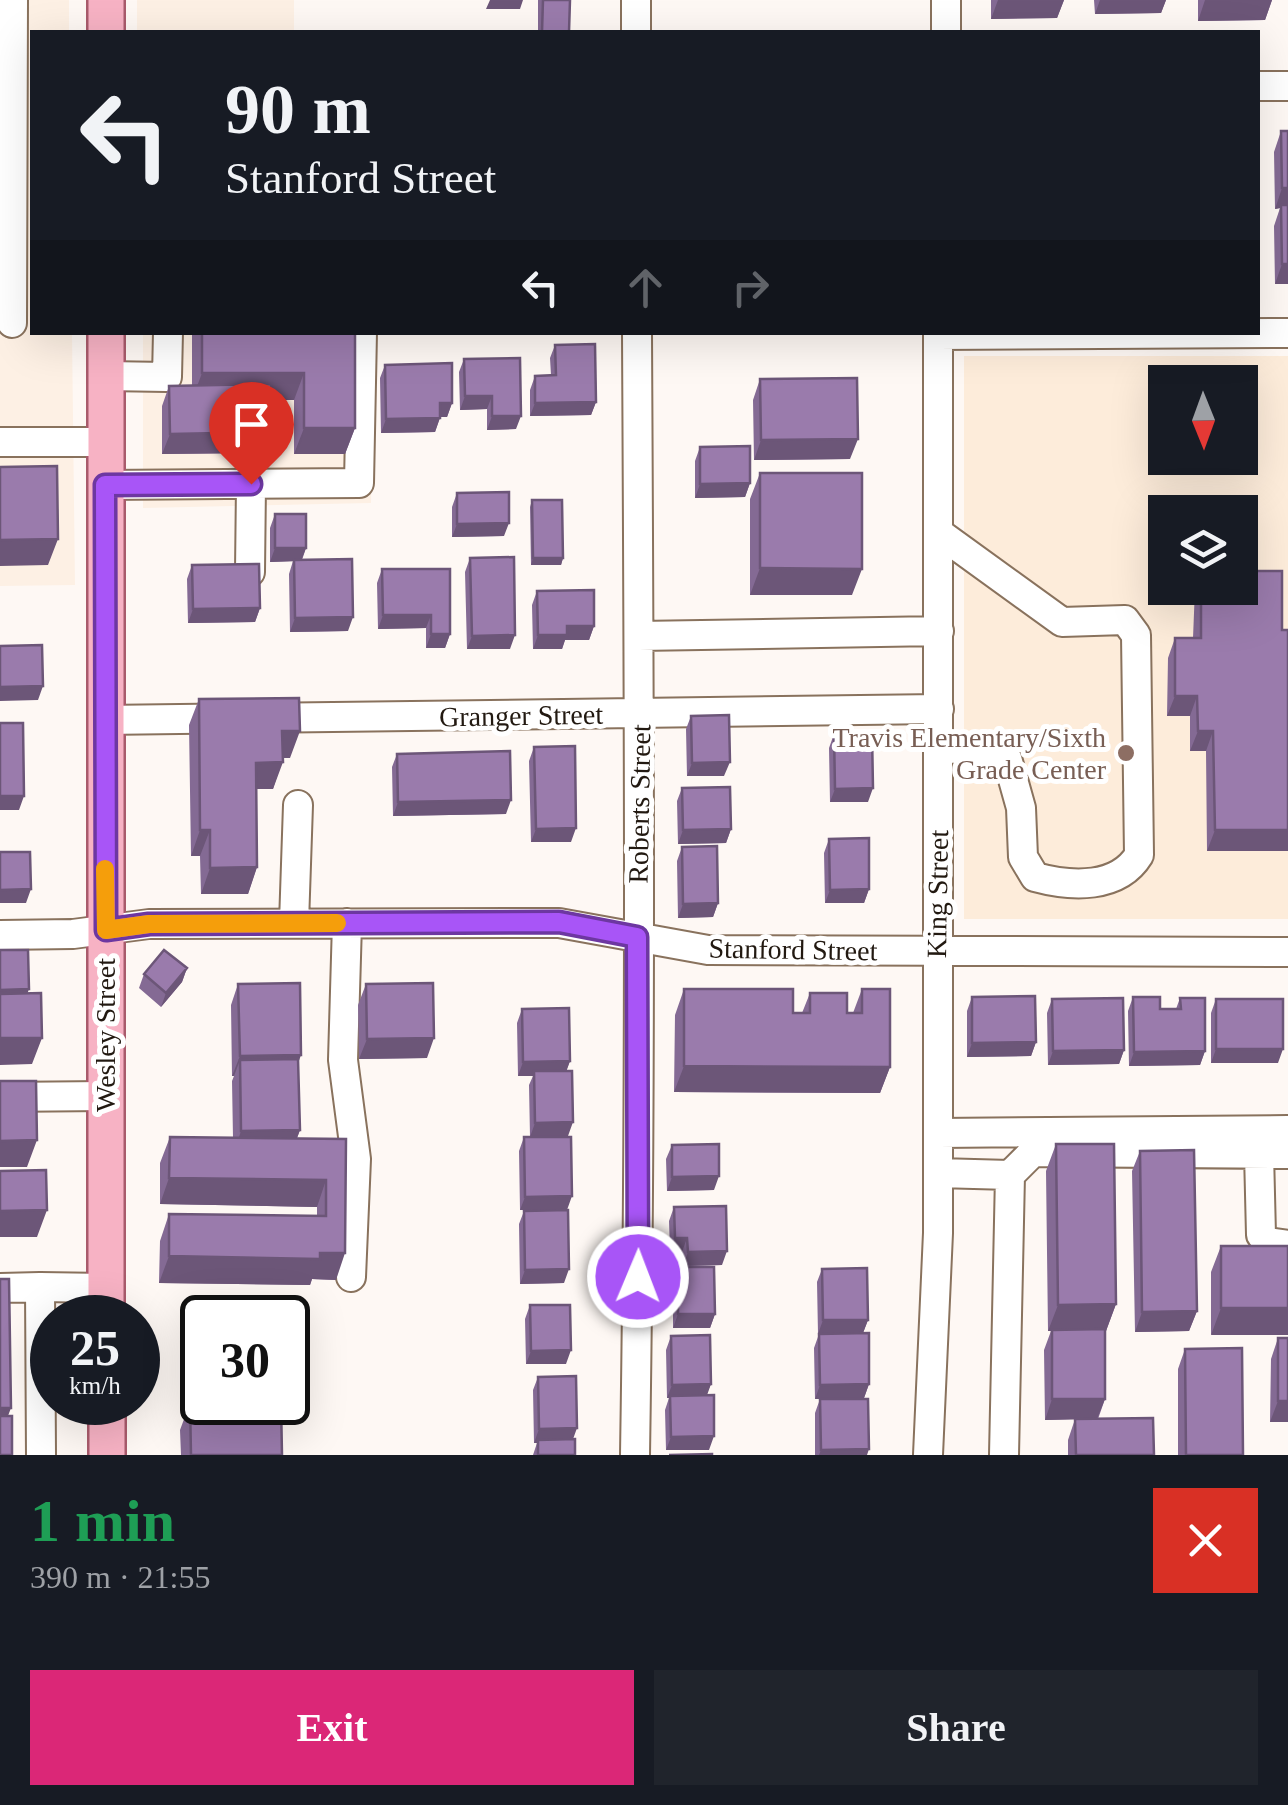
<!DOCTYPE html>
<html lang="en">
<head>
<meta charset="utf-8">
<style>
  :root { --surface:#171b24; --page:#20242c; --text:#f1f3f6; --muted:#9ea1a6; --accent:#db2777 }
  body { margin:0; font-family:"Times New Roman",serif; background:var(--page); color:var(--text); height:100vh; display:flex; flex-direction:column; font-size:38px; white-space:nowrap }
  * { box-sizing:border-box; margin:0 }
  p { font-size:32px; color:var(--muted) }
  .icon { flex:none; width:55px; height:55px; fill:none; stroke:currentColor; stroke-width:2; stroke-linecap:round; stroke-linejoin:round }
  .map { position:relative; height:1455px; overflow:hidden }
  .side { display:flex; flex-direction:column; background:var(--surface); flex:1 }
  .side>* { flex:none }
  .hud { position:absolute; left:30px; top:30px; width:1230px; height:305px; border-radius:0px; box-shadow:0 10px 40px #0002; background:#171b24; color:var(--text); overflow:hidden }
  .needle { width:65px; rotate:179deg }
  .controls { position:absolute; left:1148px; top:365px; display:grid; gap:20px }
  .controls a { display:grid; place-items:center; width:110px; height:110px; border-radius:0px; background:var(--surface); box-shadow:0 10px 40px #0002; font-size:50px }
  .speed { position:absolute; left:30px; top:1295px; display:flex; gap:20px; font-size:50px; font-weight:700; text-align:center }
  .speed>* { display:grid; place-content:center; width:130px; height:130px; border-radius:50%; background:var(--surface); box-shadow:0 10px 40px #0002; line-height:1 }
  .speed small { font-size:25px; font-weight:400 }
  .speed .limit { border:5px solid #111; border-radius:15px; background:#fff; color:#111 }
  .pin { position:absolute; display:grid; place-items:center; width:85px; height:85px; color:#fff; margin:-102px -42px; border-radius:50% 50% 50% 0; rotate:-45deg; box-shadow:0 0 10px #0007 }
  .pin .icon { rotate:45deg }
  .me { position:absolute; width:110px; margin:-55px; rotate:1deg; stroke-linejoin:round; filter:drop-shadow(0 0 8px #0008) }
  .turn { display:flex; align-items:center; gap:35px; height:210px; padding:0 30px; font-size:45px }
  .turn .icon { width:130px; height:130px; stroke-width:2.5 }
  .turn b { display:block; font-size:70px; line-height:85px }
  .lanes { display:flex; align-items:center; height:95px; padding:0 30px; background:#0003; justify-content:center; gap:50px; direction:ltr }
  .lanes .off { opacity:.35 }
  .round { display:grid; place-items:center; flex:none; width:105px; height:105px; border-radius:0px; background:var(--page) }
  .head { display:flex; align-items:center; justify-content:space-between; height:170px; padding:0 30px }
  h1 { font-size:60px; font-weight:800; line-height:75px; color:#1e9e55 }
  .action { display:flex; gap:20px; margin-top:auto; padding:20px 30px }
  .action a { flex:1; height:115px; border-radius:0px; background:var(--accent); color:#fff; font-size:40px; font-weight:800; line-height:115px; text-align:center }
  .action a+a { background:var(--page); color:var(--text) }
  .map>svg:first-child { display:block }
  .built { fill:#fdf0e4 }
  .education { fill:#fdecda; fill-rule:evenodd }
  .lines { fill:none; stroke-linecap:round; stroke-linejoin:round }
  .minor-casing { stroke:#89725d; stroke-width:32 }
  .major-casing { stroke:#a95b6c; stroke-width:40 }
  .minor { stroke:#fff; stroke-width:28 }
  .major { stroke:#f7b2c4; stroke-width:35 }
  .wall { fill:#846a94 }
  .shaded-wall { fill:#6c5678 }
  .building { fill:#9a7bac; stroke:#6c5678; stroke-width:2.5 }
  .route-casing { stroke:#6d37a1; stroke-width:25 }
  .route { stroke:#a855f7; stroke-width:18 }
  .slow { stroke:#f59e0b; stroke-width:18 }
  .education-dot { fill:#8d6e63; stroke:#fff; stroke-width:4 }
  .labels { text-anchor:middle; stroke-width:10; stroke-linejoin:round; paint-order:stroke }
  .street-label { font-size:28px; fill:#221911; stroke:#fff }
  .education-label { font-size:28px; fill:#785e54; stroke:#fff; text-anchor:end }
</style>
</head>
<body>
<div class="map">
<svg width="1288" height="1455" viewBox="0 0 1288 1455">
  <rect width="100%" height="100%" fill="#fef8f4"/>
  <path class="built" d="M0 0H69V32H32V332L72 333 75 585 0 586Z
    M137 0H294V32H137Z
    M143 333H374L371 503 143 508Z"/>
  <path class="education" d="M964 356H1288V919H964ZM1165 382H1240V458H1165ZM1165 512H1240V588H1165Z"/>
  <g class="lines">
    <g class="minor-casing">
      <path id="minor" d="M636 0V32
        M946 32V0
        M1258 86H1288
        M12 323 13 0
        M938 335 1288 333
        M106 376 167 377 168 332
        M0 442H105
        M105 485 359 483 362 332
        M250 572 251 484
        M639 636 939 631
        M103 720 939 709
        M939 748 984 750 1007 758 1021 808 1023 857 1035 877C1072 887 1118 889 1139 855L1136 635 1125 620 1062 622 939 533
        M294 923 298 805
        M347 923 343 1060 356 1159 351 1277
        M0 935 73 934 149 924 559 923 708 950 1288 952
        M0 1097 105 1096
        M939 1133 1288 1130
        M1259 1153 1261 1235 1267 1242 1288 1245
        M938 1173 1010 1175
        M0 1288 40 1287
        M41 1455 40 1287 106 1288
        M635 1455C641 1081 639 707 637 332
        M928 1455 938 1233V332
        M1004 1455 1010 1175 1033 1152 1288 1154"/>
    </g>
    <g class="major-casing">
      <path id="major" d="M106 0V32
        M106 332V1318
        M107 1402V1455"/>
    </g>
    <use href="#minor" class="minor"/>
    <use href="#major" class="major"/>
  </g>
  <path class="wall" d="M538 0H570L569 32H538Z
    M991 0H1064L1057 18 991 19Z
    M1094 0H1166L1161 13 1095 14Z
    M1198 0H1272L1265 20 1198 21Z
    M1281 131H1288V284H1275L1274 226 1280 208 1275 209 1274 152Z
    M192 332H355V428L345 454H294V400H271L272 432 264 453 162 454V406L169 386 192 385Z
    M555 345 596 402 591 415 530 416V390L535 376 551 375 550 358Z
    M464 359 516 429 487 430V409L460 410 459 372Z
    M385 365 452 403 447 417H440L435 432 381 433 380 378Z
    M760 379 850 459 754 460 753 400Z
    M700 447 750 483 745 497 695 498V461Z
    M760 473 852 595H750V499Z
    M457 493 504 536 452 537V507Z
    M532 500 563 558 561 565H531L530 507Z
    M275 514 306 548 302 560 348 631 290 632 289 574 293 561 270 562V528Z
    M470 558 510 649H467L465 572Z
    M192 565 260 608 255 622 188 623 187 579Z
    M382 569 450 634 445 648H426V628L378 629 377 583Z
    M1195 588H1240L1282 630H1288V851H1207L1206 751H1190V716H1167L1168 658 1175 638H1193Z
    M537 591 594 626 589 640H565L562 649H533L532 605Z
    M199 699 290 758H283L273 789H257V867L248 894H201L200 856H191L189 725Z
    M691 716 724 776H687L686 729Z
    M834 734 868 802H830L829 748Z
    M534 747 571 842H531L529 761Z
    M397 754 506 814 393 816 392 767Z
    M682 788 731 829 726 843 678 844 677 801Z
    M829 839 869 889 864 903H825L824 853Z
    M682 847 718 903 713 917 678 918 677 861Z
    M187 968 182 982 161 1007 139 988 144 974Z
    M238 984 298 1062 300 1130 297 1138 346 1139 336 1280 312 1279 310 1285 159 1283 160 1241 169 1214 317 1216V1207L160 1204V1163L170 1137 233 1138 232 1081 234 1076H232L231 1005Z
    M366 984 427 1058 359 1059 358 1005Z
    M684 989 793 1013H802L810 993 847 1013H853L862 989 890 1067 880 1093 674 1092 675 1015Z
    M972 997 1036 1042 1031 1056 967 1057V1011Z
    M1133 997 1160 1009H1176L1180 998 1205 1051 1200 1065 1129 1066 1128 1011Z
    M1052 999 1124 1050 1119 1064 1048 1065 1047 1013Z
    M1216 999 1278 1063H1211V1013Z
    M522 1009 570 1061 566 1071 568 1136 530 1137 529 1085 533 1076H518L517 1023Z
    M524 1137 567 1210 564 1283 520 1284 519 1224 524 1211 565 1210H520L519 1151Z
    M1056 1144 1116 1304 1106 1331H1105V1399L1098 1419 1154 1455H1068V1440L1075 1419 1045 1420 1044 1350 1051 1331H1048L1046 1171Z
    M672 1145 714 1190 667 1191 666 1159Z
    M1140 1151 1197 1311 1189 1331 1135 1332 1132 1171Z
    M674 1207 722 1265 683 1266 682 1252H670L669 1221Z
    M1221 1246H1288L1211 1335V1272Z
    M678 1267 715 1314 710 1328H673V1281Z
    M822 1269 868 1320 863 1333 869 1384 864 1398 815 1399 814 1348 819 1334H818L817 1282Z
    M530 1305 566 1364H526L525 1319Z
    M671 1336 711 1384 706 1395 709 1450H666L665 1410 669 1398H667L666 1350Z
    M1278 1338 1288 1422H1270L1271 1359Z
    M1185 1349 1243 1455H1178V1369Z
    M538 1377 573 1439 575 1455H533L537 1443H534L533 1390Z
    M820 1399 867 1455H815V1413Z
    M190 1403 282 1455H181L180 1430Z"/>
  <path class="shaded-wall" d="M490 0H523L520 9H486Z
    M998 0H1064L1057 18 991 19Z
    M1100 0H1166L1161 13 1095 14Z
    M1205 0H1272L1265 20 1198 21Z
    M1282 188H1288V208L1281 205 1280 208 1275 209Z
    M1282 264H1288V284H1275Z
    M202 373H304L294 400H192Z
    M465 396H492L487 409 460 410Z
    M596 402 591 415 530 416 535 403Z
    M440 403H452L447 417H435Z
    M492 416H521L516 429 487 430Z
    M440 418 435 432 381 433 386 419Z
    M304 428H355L345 454H294Z
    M272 432 264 453 162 454 170 434Z
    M858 439 850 459 754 460 761 440Z
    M750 483 745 497 695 498 700 484Z
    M509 523 504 536 452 537 457 524Z
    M58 539 48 565 0 566V540Z
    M275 548H306L301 561 270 562Z
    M533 558H563L561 565H531Z
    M760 568 862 569 852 595H750Z
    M260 608 255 622 188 623 193 609Z
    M383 615H431L426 628 378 629Z
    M353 617 348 631 290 632 295 618Z
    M567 626H594L589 640H565L562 649H533L538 635Z
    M431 634H450L445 648H426Z
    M515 635 510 649H467L472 636Z
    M43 686 38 700 0 701V687Z
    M1175 696H1197L1190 716H1167Z
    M282 731H300L290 758H273Z
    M1198 731H1213L1206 751H1190Z
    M283 762 273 789H247L256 763Z
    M730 762 724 776H687L692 763Z
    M873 788 868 802H830L835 789Z
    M0 796H24L19 810H0Z
    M511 800 506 814 393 816 398 802Z
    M576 828 571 842H531L536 829Z
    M731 829 726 843 678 844 683 830Z
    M200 830H210L200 856H191Z
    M1215 830H1288V851H1207Z
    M257 867 248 894H201L210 868Z
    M31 889 26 903H0V890Z
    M869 889 864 903H825L830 890Z
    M718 903 713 917 678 918 683 904Z
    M187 968 182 982 161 1007 166 993Z
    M29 989 24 1003H0V990Z
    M0 1038H42L32 1064 0 1065Z
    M434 1038 427 1058 359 1059 367 1039Z
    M1036 1042 1031 1056 967 1057 972 1043Z
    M1216 1049H1283L1278 1063H1211Z
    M1124 1050 1119 1064 1048 1065 1053 1051Z
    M1205 1051 1200 1065 1129 1066 1134 1052Z
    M301 1055 294 1075 240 1060 234 1076H232L240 1056Z
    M570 1061 565 1075 534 1071 533 1076H518L523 1062Z
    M684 1066 890 1067 880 1093 674 1092Z
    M573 1122 568 1136 530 1137 535 1123Z
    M300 1130 292 1151 234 1152 241 1131Z
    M37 1140 27 1167H0V1141Z
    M719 1176 714 1190 667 1191 672 1177Z
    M169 1178 326 1180 317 1207 160 1204Z
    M572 1196 567 1210H520L525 1197Z
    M47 1210 37 1237H0V1211Z
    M675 1238H687L682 1252H670Z
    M727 1251 722 1265 683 1266 688 1252Z
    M320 1253H345L336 1280 312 1279 310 1285 159 1283 169 1256Z
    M569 1269 564 1283 520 1284 525 1270Z
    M1116 1304 1106 1331H1048L1058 1305Z
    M1221 1308H1288V1335H1211Z
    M1197 1311 1189 1331 1135 1332 1142 1312Z
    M678 1314H715L710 1328H673Z
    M823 1320H868L863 1333 818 1334Z
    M571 1350 566 1364H526L531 1351Z
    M711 1384 706 1398H667L672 1385Z
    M869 1384 864 1398 815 1399 820 1385Z
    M1052 1399H1105L1097 1419 1045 1420Z
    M1278 1401H1288V1422H1270Z
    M0 1408H11L1 1434H0Z
    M577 1428 572 1442 534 1443 539 1429Z
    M714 1436 709 1450H666L671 1437Z
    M869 1449 867 1455H819L821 1450Z"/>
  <path class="building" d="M543 0H570L569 32H542Z
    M1281 131H1288V188H1282Z
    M1281 205H1288V264H1282Z
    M202 332H355V428H304V373H202Z
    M595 344 596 402 535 403V376L556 375 555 345Z
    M520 358 521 416H492V396H465L464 359Z
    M452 363V403H440V418L386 419 385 365Z
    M857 378 858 439 761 440 760 379Z
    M271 384 272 432 170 434 169 386Z
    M750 446V483L700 484V447Z
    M57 466 58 539 0 540V467Z
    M760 473H862V569L760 568Z
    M509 492V523L457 524V493Z
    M532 500H562L563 558H533Z
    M275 514H306V548H275Z
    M514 557 515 635 472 636 470 558Z
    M352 559 353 617 295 618 294 560Z
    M259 564 260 608 193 609 192 565Z
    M382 569H450V634H431V615H383Z
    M1240 571H1282V630H1288V830H1215L1213 731H1198L1197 696H1175V638H1201V588H1240Z
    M594 590V626H567V635H538L537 591Z
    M42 645 43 686 0 687V646Z
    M299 698 300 731H282L283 762 256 763 257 867 210 868V830H200L199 699Z
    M729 715 730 762 692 763 691 716Z
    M0 723H23L24 796H0Z
    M872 733 873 788 835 789 834 734Z
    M575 746 576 828 536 829 534 747Z
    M510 751 511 800 398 802 397 754Z
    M730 787 731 829 683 830 682 788Z
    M869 838V889L830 890 829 839Z
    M717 846 718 903 683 904 682 847Z
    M0 852H30L31 889 0 890Z
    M0 950H28L29 989 0 990Z
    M164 950 187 968 166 993 144 974Z
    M300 983 301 1055 240 1056 238 984Z
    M433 983 434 1038 367 1039 366 984Z
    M684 989H793V1013H810V993H847V1013H862V989H890V1067L684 1066Z
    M41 993 42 1038H0V994Z
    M1035 996 1036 1042 972 1043V997Z
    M1133 997H1160V1009H1181L1180 998H1205V1051L1134 1052Z
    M1123 998 1124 1050 1053 1051 1052 999Z
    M1216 999H1283V1049H1216Z
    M569 1008 570 1061 523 1062 522 1009Z
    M298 1059 300 1130 241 1131 240 1060Z
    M534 1071H572L573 1122 535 1123Z
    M0 1081H36L37 1140 0 1141Z
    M170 1137 346 1139 345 1253H320V1259L169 1256V1214L326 1216V1180L169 1178Z
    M524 1137H571L572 1196 525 1197Z
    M719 1144V1176L672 1177V1145Z
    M1056 1144H1114L1116 1304 1058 1305Z
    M1194 1150 1197 1311 1142 1312 1140 1151Z
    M46 1170 47 1210 0 1211V1171Z
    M726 1206 727 1251 688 1252 687 1238H675L674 1207Z
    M568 1210 569 1269 525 1270 524 1211Z
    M1221 1246H1288V1308H1221Z
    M678 1267H714L715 1314H678Z
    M867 1268 868 1320H823L822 1269Z
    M0 1279H9L11 1408H0Z
    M530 1305H570L571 1350 531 1351Z
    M1105 1329V1399H1052V1330Z
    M869 1333V1384L820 1385 819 1334Z
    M710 1335 711 1384 672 1385 671 1336Z
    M1278 1338H1288V1401H1278Z
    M1242 1348 1243 1455H1186L1185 1349Z
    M576 1376 577 1428 539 1429 538 1377Z
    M714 1395V1436L671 1437 670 1396Z
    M820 1399H868L869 1449 821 1450Z
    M281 1402 282 1455H191L190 1403Z
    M0 1416H12V1455H0Z
    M1153 1418 1154 1455H1076L1075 1419Z
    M575 1439V1455H538V1440Z
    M712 1454V1455H669Z"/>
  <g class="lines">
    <g class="route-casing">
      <path id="route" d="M251 484 105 485 106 930 149 924 559 922 637 937 638 1277"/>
    </g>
    <use href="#route" class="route"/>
    <path class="slow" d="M105 869 106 930 149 924 337 923"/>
  </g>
  <circle class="education-dot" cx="1126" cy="753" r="10"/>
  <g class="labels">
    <g class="street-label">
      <text transform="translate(521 715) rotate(-1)" y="10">Granger Street</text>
      <text transform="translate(639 804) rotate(-89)" y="10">Roberts Street</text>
      <text transform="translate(937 894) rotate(-89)" y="10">King Street</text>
      <text transform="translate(793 949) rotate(1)" y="10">Stanford Street</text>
      <text transform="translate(105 1035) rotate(-90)" y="10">Wesley Street</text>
    </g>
    <g class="education-label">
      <text x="1106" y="747">Travis Elementary/Sixth<tspan x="1106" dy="32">Grade Center</tspan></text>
    </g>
  </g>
</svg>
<div class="controls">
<a><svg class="needle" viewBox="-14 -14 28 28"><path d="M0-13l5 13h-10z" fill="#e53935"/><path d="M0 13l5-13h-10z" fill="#9ea1a6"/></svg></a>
<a><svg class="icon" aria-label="layers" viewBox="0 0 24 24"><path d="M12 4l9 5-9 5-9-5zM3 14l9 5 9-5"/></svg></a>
</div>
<div class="speed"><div>25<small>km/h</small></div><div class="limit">30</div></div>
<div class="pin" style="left:251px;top:484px;background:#d93025"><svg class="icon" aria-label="arrive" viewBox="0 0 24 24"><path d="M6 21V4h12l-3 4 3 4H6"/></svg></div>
<svg class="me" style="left:638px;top:1277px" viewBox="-20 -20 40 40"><circle r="17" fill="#a855f7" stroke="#fff" stroke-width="3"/><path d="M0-11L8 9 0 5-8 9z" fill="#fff"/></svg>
<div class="hud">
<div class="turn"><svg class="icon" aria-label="left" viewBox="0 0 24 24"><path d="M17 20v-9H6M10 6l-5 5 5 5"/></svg><div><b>90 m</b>Stanford Street</div></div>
<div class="lanes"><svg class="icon" aria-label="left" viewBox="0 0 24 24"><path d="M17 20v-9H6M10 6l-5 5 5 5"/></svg><svg class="icon off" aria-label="ahead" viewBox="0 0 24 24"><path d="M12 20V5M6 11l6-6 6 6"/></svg><svg class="icon off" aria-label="right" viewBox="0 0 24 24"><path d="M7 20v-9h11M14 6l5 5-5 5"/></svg></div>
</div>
</div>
<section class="side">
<div class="head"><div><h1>1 min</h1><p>390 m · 21:55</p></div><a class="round" style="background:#d93025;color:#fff"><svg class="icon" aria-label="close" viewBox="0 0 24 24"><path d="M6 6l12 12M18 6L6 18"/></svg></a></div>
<div class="action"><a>Exit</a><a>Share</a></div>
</section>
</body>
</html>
